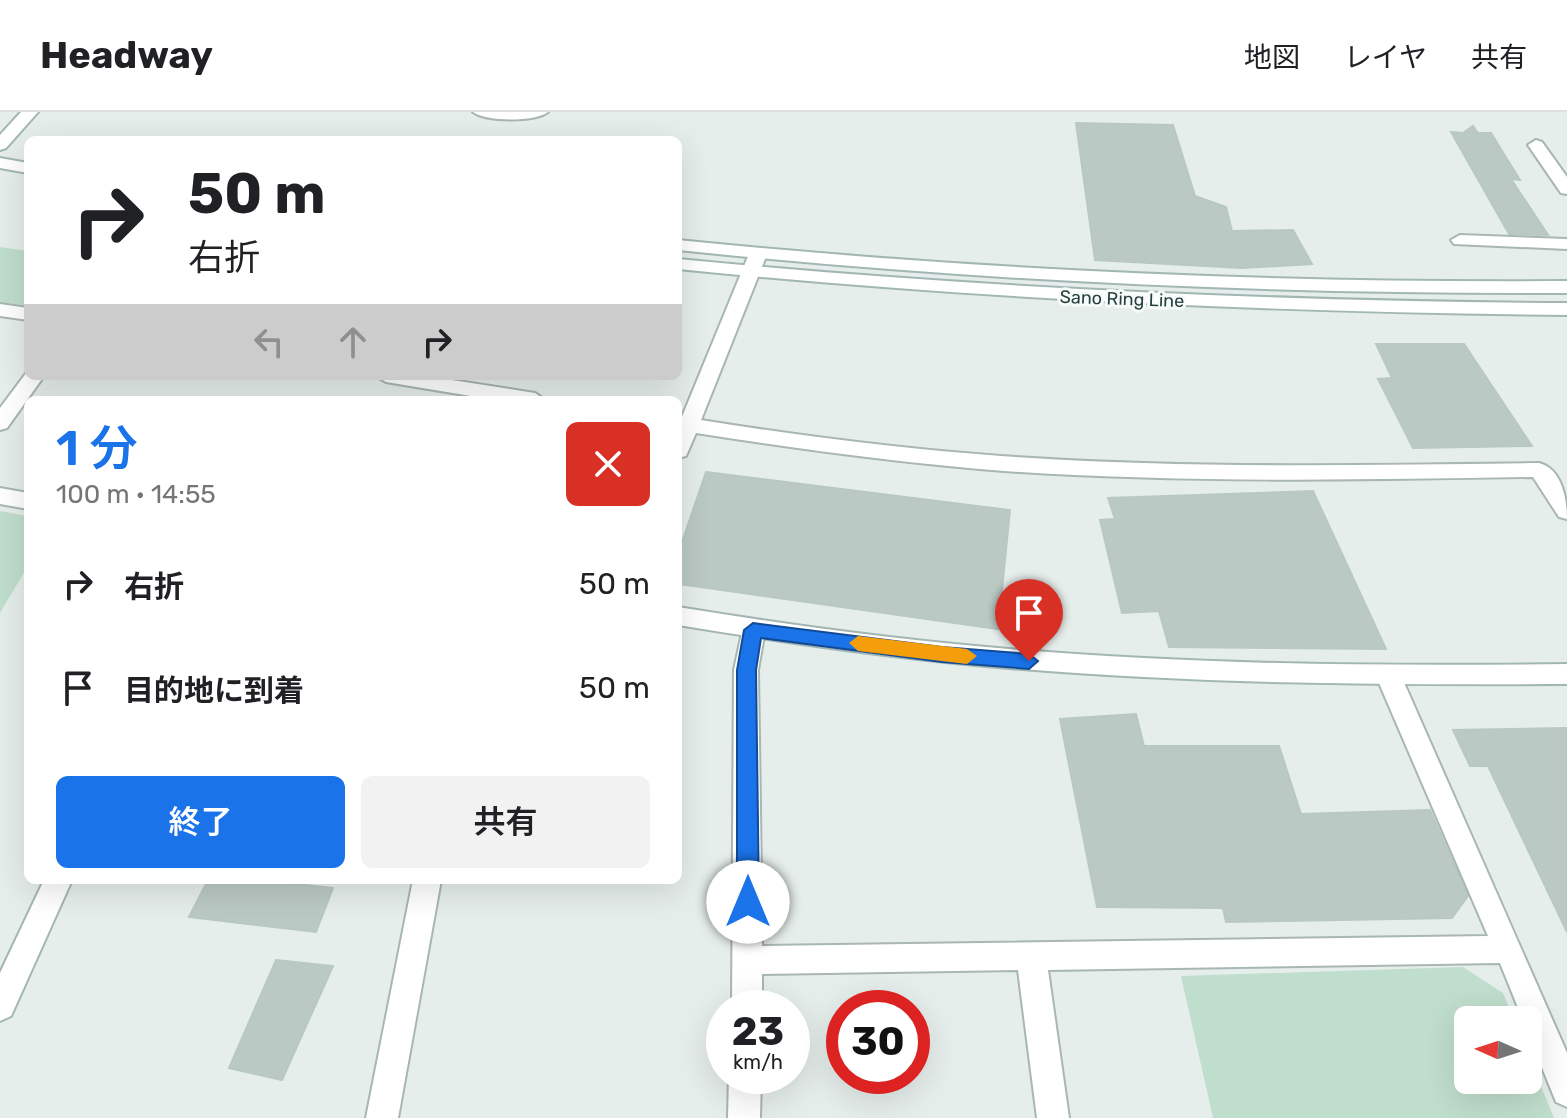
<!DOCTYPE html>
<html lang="ja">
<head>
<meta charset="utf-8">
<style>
  :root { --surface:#fff; --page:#f2f2f2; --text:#202124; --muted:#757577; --line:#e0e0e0; --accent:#1a73e8 }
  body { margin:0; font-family:Rubik,"Noto Sans JP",sans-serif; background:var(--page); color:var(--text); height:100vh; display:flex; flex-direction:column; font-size:30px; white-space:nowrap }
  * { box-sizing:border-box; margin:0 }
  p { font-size:26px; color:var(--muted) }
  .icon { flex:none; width:44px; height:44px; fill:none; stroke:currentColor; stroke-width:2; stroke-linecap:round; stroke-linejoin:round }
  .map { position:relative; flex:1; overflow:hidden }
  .side { position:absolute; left:24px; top:284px; width:658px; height:488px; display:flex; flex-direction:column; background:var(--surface); border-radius:12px; box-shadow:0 8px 32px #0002 }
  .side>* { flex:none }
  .guide { position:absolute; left:24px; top:24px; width:658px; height:244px; border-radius:12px; box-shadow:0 8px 32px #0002; background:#fff; color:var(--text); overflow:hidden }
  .needle { width:52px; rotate:273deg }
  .fabs { position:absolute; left:1454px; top:894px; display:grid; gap:16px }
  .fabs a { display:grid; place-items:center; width:88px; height:88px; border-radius:12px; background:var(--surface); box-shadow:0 8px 32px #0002; font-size:40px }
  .speed { position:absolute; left:706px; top:878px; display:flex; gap:16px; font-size:40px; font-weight:700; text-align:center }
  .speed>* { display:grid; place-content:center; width:104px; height:104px; border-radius:50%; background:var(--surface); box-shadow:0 8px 32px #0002; line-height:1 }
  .speed small { font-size:20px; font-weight:400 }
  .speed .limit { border:12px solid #d22; background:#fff; color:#111 }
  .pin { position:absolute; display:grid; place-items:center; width:68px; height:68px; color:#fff; margin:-82px -34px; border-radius:50% 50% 50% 0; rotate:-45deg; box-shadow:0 0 8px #0007 }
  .pin .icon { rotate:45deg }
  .me { position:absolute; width:88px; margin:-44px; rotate:0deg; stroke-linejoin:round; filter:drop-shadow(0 0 6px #0008) }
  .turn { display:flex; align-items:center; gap:28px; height:168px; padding:0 32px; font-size:36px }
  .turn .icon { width:104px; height:104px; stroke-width:2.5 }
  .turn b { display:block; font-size:56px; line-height:68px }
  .lanes { display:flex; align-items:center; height:76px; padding:0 32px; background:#0003; justify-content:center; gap:40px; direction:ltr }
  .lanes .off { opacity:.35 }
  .round { display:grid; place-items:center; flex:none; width:84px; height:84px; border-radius:12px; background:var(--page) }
  .summary { display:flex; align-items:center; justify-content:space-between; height:136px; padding:0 32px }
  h1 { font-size:48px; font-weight:600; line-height:60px; color:var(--accent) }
  .cta { display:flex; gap:16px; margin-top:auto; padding:16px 32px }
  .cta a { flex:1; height:92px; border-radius:12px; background:var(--accent); color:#fff; font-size:32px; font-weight:600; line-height:92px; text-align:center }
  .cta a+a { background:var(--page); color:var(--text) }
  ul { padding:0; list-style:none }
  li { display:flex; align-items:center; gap:24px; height:104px; padding:0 32px }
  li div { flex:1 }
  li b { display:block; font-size:30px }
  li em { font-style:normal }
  header { display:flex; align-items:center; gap:48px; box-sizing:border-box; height:112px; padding:0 40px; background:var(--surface); border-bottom:2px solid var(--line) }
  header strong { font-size:38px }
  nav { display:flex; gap:44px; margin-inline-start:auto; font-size:28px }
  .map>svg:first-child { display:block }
  .green { fill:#c0decd }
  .building { fill:#bbc9c5; stroke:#b8c8c4; stroke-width:2 }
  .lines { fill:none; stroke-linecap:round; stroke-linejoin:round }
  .lane-casing { stroke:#a8b6b4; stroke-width:4 }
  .street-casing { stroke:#a8b6b4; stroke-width:4 }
  .secondary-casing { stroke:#a2b7b3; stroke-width:4 }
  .lane { fill:#fff; fill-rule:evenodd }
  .street { fill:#fff; fill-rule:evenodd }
  .secondary { fill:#fff; fill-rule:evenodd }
  .route { fill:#1a73e8; stroke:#114b97; stroke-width:2 }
  .slow { fill:#f59e0b }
  .labels { text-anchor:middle; stroke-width:6; stroke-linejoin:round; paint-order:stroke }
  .far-street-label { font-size:18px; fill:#25403d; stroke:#f7fbf9 }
</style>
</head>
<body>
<header>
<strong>Headway</strong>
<nav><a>地図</a><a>レイヤ</a><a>共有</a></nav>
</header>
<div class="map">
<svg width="1567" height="1006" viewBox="0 0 1567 1006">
  <rect width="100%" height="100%" fill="#e6eeec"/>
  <path class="green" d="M0 135 28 139V194L0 190Z
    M0 399 28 404V454L0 501Z
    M1463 855 1503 881 1514 908H1468V968H1528V943L1554 1006H1213L1181 864Z"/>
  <path class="building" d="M1076 11 1173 13 1195 84 1226 95 1232 119 1293 118 1312 152 1242 156 1095 148Z
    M1473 14 1478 21H1491L1520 68 1511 67 1548 123 1509 122 1451 20 1463 21Z
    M1376 232H1464L1532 334 1413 336 1378 267 1392 266Z
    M706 360 1010 398 998 517 678 472V442Z
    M1313 379 1386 537 1169 535 1159 499 1122 501 1100 408 1115 407 1108 386Z
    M1136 602 1144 634H1279L1301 702 1430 698 1468 784 1452 806 1226 810 1223 796 1097 795 1060 607Z
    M1567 616V820L1488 654H1470L1453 618Z
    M208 768H261L333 776 316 820 189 805Z
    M276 848 333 854 282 968 229 956Z"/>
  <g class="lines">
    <g class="lane-casing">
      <path id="lane" d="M473 0H548C536 10 486 10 473 0Z
        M1536 28 1542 30 1567 65V82L1561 81 1528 33Z
        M0 192 28 196V208L0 204Z"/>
    </g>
    <g class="street-casing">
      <path id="street" d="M1460 123 1567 127V137L1454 132 1451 128Z
        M758 137 767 142 701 308C801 324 901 337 1001 344 1180 357 1360 353 1539 351 1562 357 1567 387 1567 407L1559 405 1533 365C1357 368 1180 371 1004 359 901 351 798 337 696 321L686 344 678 346V304L682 305 749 142Z
        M27 260 28 264H44L7 316 0 318V296Z
        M376 264H426L535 281 545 288H495L386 270Z
        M0 376 28 381V397L0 392Z
        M753 509 762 511 765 518 758 558 762 834 1488 824 1376 564 1380 557 1389 554 1398 557 1567 941V995L1556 990 1528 921V908H1523L1500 851 1048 858 1069 1006H1037L1018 858 762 862V896H732L734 558 744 511Z
        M413 768H441L398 1006H366Z
        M729 964H761L760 1006H728Z"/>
    </g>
    <g class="secondary-casing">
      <path id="secondary" d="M21 0H38L6 36 0 38V23Z
        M0 46 28 51V61L0 56Z
        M678 128C974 158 1270 171 1567 169V181C1270 182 974 169 678 138Z
        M678 147C974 176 1270 189 1567 191V203C1270 200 974 187 678 157Z
        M678 495C788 513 898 528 1009 537 1195 553 1381 554 1567 552V572C1381 573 1195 572 1009 556 898 547 788 531 678 513Z
        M44 768H72L11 904 0 909V861Z"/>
    </g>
    <use href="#lane" class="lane"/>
    <use href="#street" class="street"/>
    <use href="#secondary" class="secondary"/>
  </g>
  <path class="route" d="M753 511 942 535 1029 542 1038 549 1029 557 942 550 761 526 756 558 759 790 755 797 748 799 740 797 737 790V558L744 518Z"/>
  <path class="slow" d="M858 524 967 537 977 544 967 552 858 539 849 531Z"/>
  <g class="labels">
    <g class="far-street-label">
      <text transform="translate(1122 187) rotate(2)" y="6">Sano Ring Line</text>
    </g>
  </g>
</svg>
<div class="fabs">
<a><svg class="needle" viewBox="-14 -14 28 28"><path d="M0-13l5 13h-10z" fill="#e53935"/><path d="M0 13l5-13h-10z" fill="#757577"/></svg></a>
</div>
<div class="speed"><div>23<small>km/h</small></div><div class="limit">30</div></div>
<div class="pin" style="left:1029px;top:549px;background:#d93025"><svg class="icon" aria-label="arrive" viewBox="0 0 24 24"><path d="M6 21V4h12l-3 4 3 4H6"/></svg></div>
<svg class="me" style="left:748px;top:790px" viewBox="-20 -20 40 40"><circle r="19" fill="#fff"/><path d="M0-13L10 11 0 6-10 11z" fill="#1a73e8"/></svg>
<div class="guide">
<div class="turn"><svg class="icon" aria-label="right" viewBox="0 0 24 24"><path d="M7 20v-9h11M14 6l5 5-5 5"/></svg><div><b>50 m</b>右折</div></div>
<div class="lanes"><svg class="icon off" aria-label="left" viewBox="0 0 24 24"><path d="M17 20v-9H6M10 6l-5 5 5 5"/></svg><svg class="icon off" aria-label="ahead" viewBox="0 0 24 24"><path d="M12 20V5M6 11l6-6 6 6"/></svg><svg class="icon" aria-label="right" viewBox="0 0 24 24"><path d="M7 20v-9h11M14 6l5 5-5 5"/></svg></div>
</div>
<section class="side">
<div class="summary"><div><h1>1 分</h1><p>100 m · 14:55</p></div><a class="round" style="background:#d93025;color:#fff"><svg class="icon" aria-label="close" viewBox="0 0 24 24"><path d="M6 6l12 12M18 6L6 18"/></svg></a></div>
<ul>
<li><svg class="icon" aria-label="right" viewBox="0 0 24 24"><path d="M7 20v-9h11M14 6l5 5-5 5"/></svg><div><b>右折</b></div><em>50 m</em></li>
<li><svg class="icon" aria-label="arrive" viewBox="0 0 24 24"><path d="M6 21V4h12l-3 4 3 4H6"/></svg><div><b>目的地に到着</b></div><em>50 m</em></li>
</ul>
<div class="cta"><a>終了</a><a>共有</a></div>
</section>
</div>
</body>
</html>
